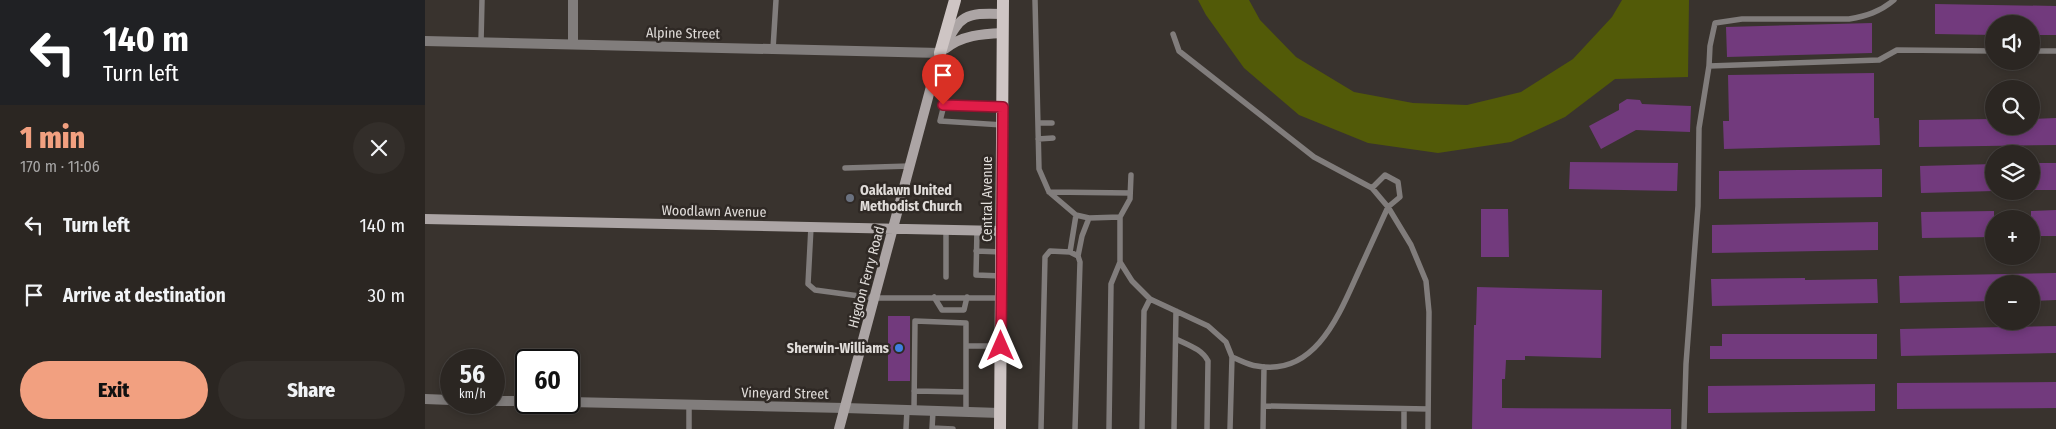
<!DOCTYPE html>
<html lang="en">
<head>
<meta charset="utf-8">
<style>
  :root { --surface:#2b2622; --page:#332e2a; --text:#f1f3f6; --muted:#a6a5a5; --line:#474340; --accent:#f2a080 }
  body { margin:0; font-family:"Fira Sans Condensed",sans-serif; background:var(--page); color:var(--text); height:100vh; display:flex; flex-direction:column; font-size:19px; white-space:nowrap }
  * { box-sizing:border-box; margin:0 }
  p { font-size:16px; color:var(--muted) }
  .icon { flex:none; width:28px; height:28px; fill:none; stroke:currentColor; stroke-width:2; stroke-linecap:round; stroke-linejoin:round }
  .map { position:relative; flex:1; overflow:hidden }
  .drawer { display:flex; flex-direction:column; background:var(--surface); width:425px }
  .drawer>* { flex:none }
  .top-card { background:#202124; color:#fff; overflow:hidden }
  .buttons { position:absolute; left:1560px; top:15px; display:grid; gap:10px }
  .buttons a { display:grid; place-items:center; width:55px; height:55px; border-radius:50%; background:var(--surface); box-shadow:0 2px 8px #0003,0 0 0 1px var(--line); font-size:25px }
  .speed { position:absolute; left:15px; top:349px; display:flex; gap:10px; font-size:25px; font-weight:700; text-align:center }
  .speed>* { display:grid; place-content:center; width:65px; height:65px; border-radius:50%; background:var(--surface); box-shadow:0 2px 8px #0003,0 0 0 1px var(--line); line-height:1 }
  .speed small { font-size:12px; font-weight:400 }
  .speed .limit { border:2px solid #111; border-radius:8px; background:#fff; color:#111 }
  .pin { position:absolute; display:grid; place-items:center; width:42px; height:42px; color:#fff; margin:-51px -21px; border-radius:50% 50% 50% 0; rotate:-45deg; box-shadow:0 0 5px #0007 }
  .pin .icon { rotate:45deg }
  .me { position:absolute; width:55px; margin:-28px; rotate:0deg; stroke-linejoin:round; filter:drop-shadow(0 0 4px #0008) }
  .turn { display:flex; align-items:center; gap:18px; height:105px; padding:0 20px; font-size:22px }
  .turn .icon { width:65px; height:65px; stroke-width:2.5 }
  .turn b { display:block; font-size:35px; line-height:42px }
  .round { display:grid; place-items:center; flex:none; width:52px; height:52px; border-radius:26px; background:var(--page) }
  .summary { display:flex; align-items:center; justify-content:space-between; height:85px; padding:0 20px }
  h1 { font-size:30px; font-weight:800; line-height:38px; color:var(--accent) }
  .action { display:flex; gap:10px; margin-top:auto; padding:10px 20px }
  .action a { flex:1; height:58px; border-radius:30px; background:var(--accent); color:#111; font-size:20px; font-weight:800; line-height:58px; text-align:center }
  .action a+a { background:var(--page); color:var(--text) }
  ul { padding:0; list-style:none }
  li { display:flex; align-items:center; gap:15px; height:70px; padding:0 20px }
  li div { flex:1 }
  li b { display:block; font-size:19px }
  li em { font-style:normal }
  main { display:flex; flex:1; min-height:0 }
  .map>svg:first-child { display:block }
  .green { fill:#525a08 }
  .building { fill:#723a7d }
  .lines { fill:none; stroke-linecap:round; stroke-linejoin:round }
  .lane { stroke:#817d7c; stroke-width:5.5 }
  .street { stroke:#817d7c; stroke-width:10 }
  .secondary { stroke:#aca5a5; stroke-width:10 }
  .primary { stroke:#cec5c4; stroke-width:12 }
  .route-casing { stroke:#92132f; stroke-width:12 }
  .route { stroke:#e11d48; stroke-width:9 }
  .worship-dot { fill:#6b7280; stroke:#2f2925; stroke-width:2 }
  .shop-dot { fill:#3f7fe0; stroke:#2f2925; stroke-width:2 }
  .labels { text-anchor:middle; stroke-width:5; stroke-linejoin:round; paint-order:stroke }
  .street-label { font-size:14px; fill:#e0dcd9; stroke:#2f2925 }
  .poi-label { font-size:14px; font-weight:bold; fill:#e0dcd9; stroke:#2f2925; text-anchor:start }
</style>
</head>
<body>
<main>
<section class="drawer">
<div class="top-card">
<div class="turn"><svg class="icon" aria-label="left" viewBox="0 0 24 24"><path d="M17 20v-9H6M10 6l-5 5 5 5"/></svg><div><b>140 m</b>Turn left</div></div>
</div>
<div class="summary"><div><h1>1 min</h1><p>170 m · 11:06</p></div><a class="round"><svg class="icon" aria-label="close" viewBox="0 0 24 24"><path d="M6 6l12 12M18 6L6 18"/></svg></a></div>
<ul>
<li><svg class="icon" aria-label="left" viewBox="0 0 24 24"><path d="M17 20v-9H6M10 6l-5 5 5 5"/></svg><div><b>Turn left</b></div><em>140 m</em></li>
<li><svg class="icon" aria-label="arrive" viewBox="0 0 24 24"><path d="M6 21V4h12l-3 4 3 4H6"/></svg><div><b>Arrive at destination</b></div><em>30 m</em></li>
</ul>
<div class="action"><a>Exit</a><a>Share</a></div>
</section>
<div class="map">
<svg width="1631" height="429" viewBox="0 0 1631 429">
  <rect width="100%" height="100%" fill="#39332e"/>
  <path class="green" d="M773 0H824L835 20 871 57 929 92 988 103 1042 105 1096 92 1148 59 1187 17 1197 0H1264L1263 77 1190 79 1140 117 1086 142 1013 153 943 143 874 115 819 68 781 15Z"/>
  <path class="building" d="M1510 4 1631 6V35H1606V24H1569V35L1510 34Z
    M1447 23V53L1302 57 1301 27Z
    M1449 73V118H1454L1455 145 1299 149 1298 121H1304L1303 75Z
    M1202 99 1215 100 1217 104 1266 106 1265 132 1211 130 1176 149 1164 126 1194 110V104Z
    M1631 118V145L1494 147V120L1569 119V126H1606V119Z
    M1145 162 1253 163 1252 191 1144 189Z
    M1606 163H1631V190H1606Z
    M1569 164V191L1496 193 1495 166Z
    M1457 169V197L1294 199V171Z
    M1056 209H1083L1084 257H1056Z
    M1631 210V236H1606V211Z
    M1569 211V237L1497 238 1496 212Z
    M1453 222V250L1287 253V225Z
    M1631 273V300L1606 301V284H1569V301L1475 303 1474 276Z
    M1380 278V280L1452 279 1453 303 1287 306 1286 279Z
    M1052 287 1177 290 1176 358 1100 356V360H1081L1080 379H1077V408L1246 409V429H1047L1049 325H1051Z
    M463 316H485V381H463Z
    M1631 326V353L1476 356 1475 329Z
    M1297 334H1452V359H1285V346H1297Z
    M1631 382V408L1472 409V383Z
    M1450 384V411L1283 413V386Z"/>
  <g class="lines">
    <path class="lane" d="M610 0 614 169 624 192 651 215 664 218 695 217
      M748 34 754 51 889 157 947 188 963 207 986 245 1001 281 1004 312 1003 429
      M56 42 57 0
      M348 49 351 0
      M1606 51H1631
      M1284 66 1454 60 1472 50 1569 51
      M577 107 519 105 515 121 578 125
      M613 123H627
      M613 139 628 138
      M420 168 485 166
      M624 192 705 193
      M386 227 383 284 390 290 449 298H576
      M552 230 551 275 577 276
      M551 251 577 252
      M645 252 651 215
      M653 256 657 236 664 218
      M695 262 707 281 725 299 783 326 801 342 807 357C815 360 823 365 832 366 890 377 914 315 933 273 943 251 953 229 963 207L975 197 973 182 960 175 947 188
      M521 277V230
      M509 297 517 310H539L542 297
      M751 339C763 345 777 349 783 361L782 429
      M489 391 541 392
      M839 406 1003 409
      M489 410 490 321 541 323V346
      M541 412V346H575
      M507 428 528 429
      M264 429V405
      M481 429 482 410
      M507 429 508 411
      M616 429 620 257 625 251 645 252 653 256 655 262 650 429
      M684 429 686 284 695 262V217L705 199 706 175
      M717 429 719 311 725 299
      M749 429 751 311
      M805 429 807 357
      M838 429 839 367
      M979 429V409
      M1259 429 1261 364 1273 206 1274 128 1284 66 1285 46 1290 23 1317 19H1424C1441 16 1455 12 1469 0"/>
    <path class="street" d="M0 41 515 53
      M148 44V0
      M0 399 26 400
      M69 401H101
      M144 402 420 408 575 413"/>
    <path class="secondary" d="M520 49C537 35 557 34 578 33
      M0 219 577 231
      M414 429 515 53C536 17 535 12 578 14"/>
    <path class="primary" d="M515 53 530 0
      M575 429 578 0"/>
  </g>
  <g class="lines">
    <g class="route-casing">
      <path id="route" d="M518 105 578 107 576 346"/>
    </g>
    <use href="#route" class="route"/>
  </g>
  <circle class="worship-dot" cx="425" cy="198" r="5"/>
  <circle class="shop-dot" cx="474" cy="348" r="5"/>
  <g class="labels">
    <g class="street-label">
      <text transform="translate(258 33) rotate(1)" y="5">Alpine Street</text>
      <text transform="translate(562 199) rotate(-90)" y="5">Central Avenue</text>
      <text transform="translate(289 211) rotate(1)" y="5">Woodlawn Avenue</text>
      <text transform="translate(441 277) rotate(-75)" y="5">Higdon Ferry Road</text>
      <text transform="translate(360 393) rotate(1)" y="5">Vineyard Street</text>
    </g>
    <g class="poi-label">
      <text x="435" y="195">Oaklawn United<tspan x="435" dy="16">Methodist Church</tspan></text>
      <text x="464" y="353" text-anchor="end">Sherwin-Williams</text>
    </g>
  </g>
</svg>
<div class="buttons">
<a><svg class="icon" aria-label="sound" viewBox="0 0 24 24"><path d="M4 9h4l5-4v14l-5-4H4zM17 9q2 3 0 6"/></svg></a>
<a><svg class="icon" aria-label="search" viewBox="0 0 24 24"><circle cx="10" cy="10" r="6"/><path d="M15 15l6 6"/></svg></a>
<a><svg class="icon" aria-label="layers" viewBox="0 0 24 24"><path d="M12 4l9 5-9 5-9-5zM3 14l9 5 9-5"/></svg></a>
<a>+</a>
<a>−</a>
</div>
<div class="speed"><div>56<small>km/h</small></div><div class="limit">60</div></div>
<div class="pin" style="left:518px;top:105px;background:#d93025"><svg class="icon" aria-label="arrive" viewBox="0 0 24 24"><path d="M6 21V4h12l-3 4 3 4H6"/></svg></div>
<svg class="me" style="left:576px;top:346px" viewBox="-20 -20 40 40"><path d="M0-17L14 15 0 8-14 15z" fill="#e11d48" stroke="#fff" stroke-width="4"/></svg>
</div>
</main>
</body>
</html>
